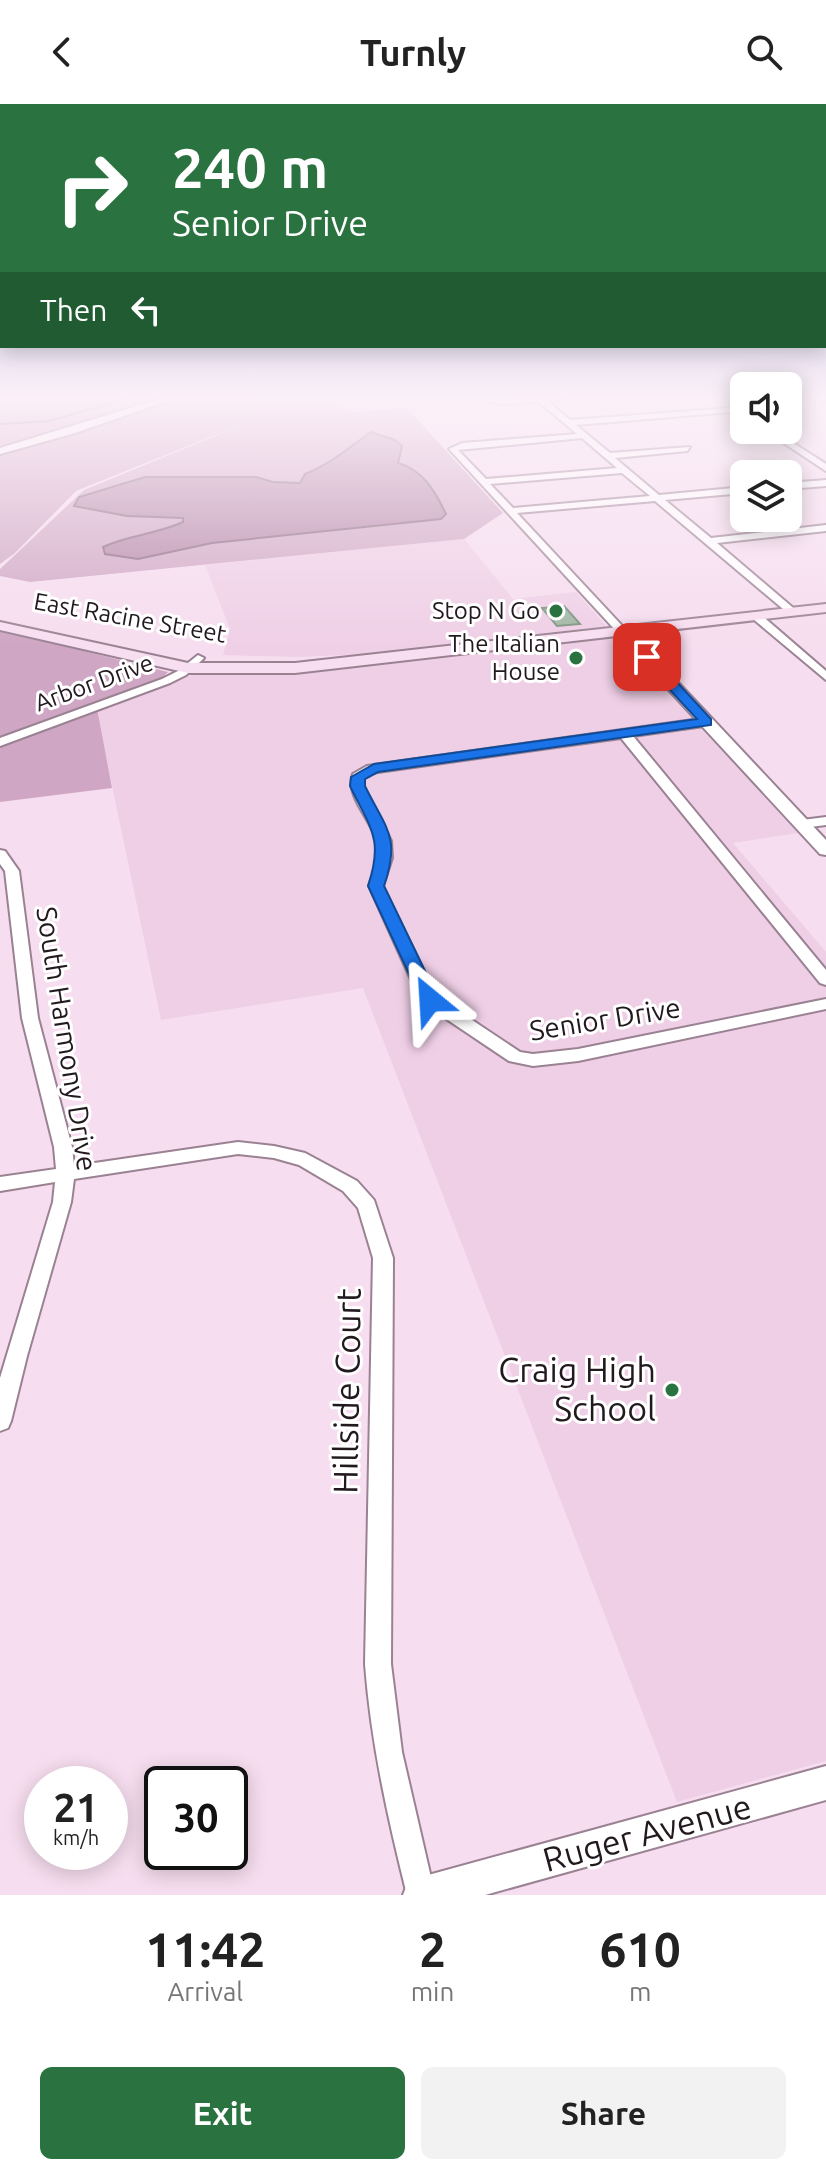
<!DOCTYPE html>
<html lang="en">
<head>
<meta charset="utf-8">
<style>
  :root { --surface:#fff; --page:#f2f2f2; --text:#222; --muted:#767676; --accent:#2a723f }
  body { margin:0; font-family:Ubuntu,sans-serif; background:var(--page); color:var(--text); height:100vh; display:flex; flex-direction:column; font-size:30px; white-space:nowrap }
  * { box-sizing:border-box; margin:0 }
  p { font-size:26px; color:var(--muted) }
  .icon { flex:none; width:44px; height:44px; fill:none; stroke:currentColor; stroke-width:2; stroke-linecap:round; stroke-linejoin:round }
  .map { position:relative; height:1791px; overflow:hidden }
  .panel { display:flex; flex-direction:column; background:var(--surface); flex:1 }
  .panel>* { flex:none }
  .hud { position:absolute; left:0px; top:0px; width:826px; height:244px; box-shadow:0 4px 20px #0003; background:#2a723f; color:#fff; overflow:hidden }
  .fabs { position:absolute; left:730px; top:268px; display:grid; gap:16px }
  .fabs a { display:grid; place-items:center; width:72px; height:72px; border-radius:12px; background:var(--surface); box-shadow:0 4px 20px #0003; font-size:40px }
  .speed { position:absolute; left:24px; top:1662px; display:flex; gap:16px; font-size:40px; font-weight:700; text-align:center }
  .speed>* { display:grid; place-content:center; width:104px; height:104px; border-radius:50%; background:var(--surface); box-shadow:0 4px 20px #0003; line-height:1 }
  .speed small { font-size:20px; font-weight:400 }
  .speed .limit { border:4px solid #111; border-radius:12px; background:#fff; color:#111 }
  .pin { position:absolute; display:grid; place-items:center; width:68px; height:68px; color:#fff; margin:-34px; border-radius:16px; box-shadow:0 4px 12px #0006 }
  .me { position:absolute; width:88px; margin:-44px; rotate:333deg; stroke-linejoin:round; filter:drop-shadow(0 0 6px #0008) }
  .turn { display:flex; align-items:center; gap:28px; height:168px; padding:0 40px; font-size:36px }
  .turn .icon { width:104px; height:104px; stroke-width:2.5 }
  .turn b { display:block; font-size:56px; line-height:68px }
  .then { display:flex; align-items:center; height:76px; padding:0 40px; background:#0003; gap:16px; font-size:30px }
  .eta { display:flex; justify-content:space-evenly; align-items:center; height:136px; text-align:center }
  .eta b { font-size:48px; font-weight:700; line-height:56px }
  .action { display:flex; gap:16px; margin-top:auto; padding:16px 40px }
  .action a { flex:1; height:92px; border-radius:12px; background:var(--accent); color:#fff; font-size:32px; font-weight:700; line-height:92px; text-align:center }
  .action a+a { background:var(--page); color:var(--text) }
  header { display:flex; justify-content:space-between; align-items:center; height:104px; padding:0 40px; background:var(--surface); font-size:36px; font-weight:700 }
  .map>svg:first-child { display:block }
  .built { fill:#efcfe6 }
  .green { fill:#cfa6c3 }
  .water { fill:#b283a5; stroke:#87637d; stroke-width:2 }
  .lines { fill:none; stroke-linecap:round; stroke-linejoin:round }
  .stream { stroke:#87637d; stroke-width:2 }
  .building { fill:#a0b7a4; stroke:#7c9380; stroke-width:2 }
  .minor-casing { stroke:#9a8293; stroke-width:4 }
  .tertiary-casing { stroke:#9a8293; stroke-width:4 }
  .secondary-casing { stroke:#9a8293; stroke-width:4 }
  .minor { fill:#fff; fill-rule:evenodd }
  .tertiary { fill:#fff; fill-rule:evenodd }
  .secondary { fill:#f8def1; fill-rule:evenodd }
  .route { fill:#1a73e8; stroke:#114b97; stroke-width:2 }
  .poi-dot { fill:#2a723f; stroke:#fff; stroke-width:3 }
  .labels { text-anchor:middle; stroke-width:6; stroke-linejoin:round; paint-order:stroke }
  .far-poi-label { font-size:24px; fill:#22191f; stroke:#fff; text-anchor:end }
  .far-street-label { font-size:24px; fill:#22191f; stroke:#fff }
  .street-label { font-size:28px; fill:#22191f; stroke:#fff }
  .near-poi-label { font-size:34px; fill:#22191f; stroke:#fff; text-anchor:end }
  .near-street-label { font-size:34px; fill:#22191f; stroke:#fff }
</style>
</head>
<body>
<header><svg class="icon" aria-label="back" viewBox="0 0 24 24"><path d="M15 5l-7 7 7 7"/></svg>Turnly<svg class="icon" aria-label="search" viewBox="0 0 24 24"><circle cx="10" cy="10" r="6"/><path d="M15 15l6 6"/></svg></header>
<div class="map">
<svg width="826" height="1791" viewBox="0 0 826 1791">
  <rect width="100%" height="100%" fill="#f6ddef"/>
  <path class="built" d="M464 435 513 495 576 488 608 524 368 550 297 553 223 551 230 525 205 461Z
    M616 533 798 729 733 739 826 848V1657L677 1698 363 884 161 916 96 605 201 568Z"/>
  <path class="green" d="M0 294H159L154 296 165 298 174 294H323L355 308 407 304 503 409 464 435 30 478 0 472V465L84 386 263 312 76 387 15 449 0 460Z
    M0 526 168 568 163 573 96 599 112 684 0 698Z"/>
  <path class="water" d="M371 328 395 336 402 342 398 359C423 366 435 387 446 410L441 415 212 439 138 455 105 450 103 443C129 431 157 430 183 418V414L127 412 74 402 79 393 145 373H256L273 378 300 379 305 370C330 360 349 344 371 328Z"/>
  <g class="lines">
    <path class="stream" d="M0 320 49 317 130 294"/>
  </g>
  <path class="building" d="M564 502 580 520 557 522 542 504Z"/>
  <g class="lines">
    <g class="minor-casing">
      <path id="minor" d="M468 294H567L547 297 570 316 744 303V307L576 321 610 349 690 343 687 347 615 354 659 391 744 383V389L665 396 711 434 826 421V427L717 439 798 508 789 510 655 397 517 409 627 527 618 529 449 345 462 339 577 330 539 298 502 300ZM582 334 617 364 486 375 458 346ZM622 369 650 392 513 404 490 380Z
        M795 294H805L788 301V296Z
        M820 294H826V297Z
        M764 326H773L826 360V367Z
        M826 376V382L788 385V379Z
        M752 510H760L826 567V576L752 514Z
        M198 551 204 554 202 556 186 571 170 579 0 642V634L162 575 178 567Z
        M707 614 711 615V621L633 632 826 866V881L820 879 621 634 371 669 364 674 363 682 391 737 392 754 383 782 436 892 520 948 533 950 578 945 826 895V905L578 957 533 962 509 957 424 900 417 889 369 782C373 768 381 752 377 737 371 715 345 692 353 670L367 662Z
        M826 713V721L802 724 795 720 802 716Z
        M0 746 5 747 19 767 38 914 72 1043 74 1062 238 1038 274 1042 305 1049 357 1077 374 1096 393 1154 391 1560 402 1648 435 1791H407C388 1715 371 1639 365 1560L373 1154 358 1104 343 1087 299 1061 274 1054 238 1050 74 1075 71 1098 27 1252 11 1317 8 1324 0 1327V1274L53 1098 55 1078 0 1087V1073L56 1065 54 1043 22 914 5 767 0 760Z"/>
    </g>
    <g class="tertiary-casing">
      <path id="tertiary" d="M163 294H176L75 329 0 350V344Z
        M617 524H627L826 736V751L820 750 617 530Z
        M826 1662V1696L485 1791H403L408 1778 421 1773Z"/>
    </g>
    <g class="secondary-casing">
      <path id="secondary" d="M826 500V508L295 569H188L0 526V518L188 559H295Z"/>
    </g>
    <use href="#minor" class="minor"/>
    <use href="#tertiary" class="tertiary"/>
    <use href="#secondary" class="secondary"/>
  </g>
  <linearGradient id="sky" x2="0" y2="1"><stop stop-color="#92a0cd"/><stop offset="0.54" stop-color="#fbf0f8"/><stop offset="1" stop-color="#fbf0f8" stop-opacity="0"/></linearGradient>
  <rect width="826" height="544" fill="url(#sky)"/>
  <path class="route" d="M642 550H651L711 615V621L378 668 365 675V682C386 725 401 733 384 782L439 896 436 900H423L368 782C384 734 370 724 350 682L351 673 374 660 697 615 642 556Z"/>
  <g class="poi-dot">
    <circle cx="556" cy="507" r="8"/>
    <circle cx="576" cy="554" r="8"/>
    <circle cx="672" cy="1286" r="8"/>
  </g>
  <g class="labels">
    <g class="far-poi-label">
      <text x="540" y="515">Stop N Go</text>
      <text x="560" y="548">The Italian<tspan x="560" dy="28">House</tspan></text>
    </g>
    <g class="far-street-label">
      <text transform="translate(130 514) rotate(10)" y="8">East Racine Street</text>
      <text transform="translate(94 579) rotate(-20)" y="8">Arbor Drive</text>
    </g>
    <g class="street-label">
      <text transform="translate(605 915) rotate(-9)" y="10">Senior Drive</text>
      <text transform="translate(67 935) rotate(81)" y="10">South Harmony Drive</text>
    </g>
    <g class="near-poi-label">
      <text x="656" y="1278">Craig High<tspan x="656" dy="39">School</tspan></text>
    </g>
    <g class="near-street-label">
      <text transform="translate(347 1287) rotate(-89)" y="12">Hillside Court</text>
      <text transform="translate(647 1729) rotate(-15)" y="12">Ruger Avenue</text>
    </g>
  </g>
</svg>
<div class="fabs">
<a><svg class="icon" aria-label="sound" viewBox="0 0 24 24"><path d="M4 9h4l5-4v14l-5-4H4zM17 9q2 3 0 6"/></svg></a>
<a><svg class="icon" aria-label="layers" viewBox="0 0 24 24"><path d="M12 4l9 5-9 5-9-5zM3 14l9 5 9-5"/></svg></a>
</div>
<div class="speed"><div>21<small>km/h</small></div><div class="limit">30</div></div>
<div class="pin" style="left:647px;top:553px;background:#d93025"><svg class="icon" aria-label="arrive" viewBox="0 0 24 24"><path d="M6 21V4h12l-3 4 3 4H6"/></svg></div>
<svg class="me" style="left:430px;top:896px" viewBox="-20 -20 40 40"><path d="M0-17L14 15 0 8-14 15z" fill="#1a73e8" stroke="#fff" stroke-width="4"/></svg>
<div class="hud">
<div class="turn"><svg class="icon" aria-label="right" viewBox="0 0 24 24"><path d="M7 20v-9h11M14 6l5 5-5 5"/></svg><div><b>240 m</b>Senior Drive</div></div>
<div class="then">Then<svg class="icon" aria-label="left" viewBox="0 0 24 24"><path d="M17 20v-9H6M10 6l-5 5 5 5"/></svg></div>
</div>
</div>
<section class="panel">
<div class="eta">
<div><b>11:42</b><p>Arrival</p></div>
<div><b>2</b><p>min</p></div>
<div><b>610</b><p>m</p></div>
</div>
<div class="action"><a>Exit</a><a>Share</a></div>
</section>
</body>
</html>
